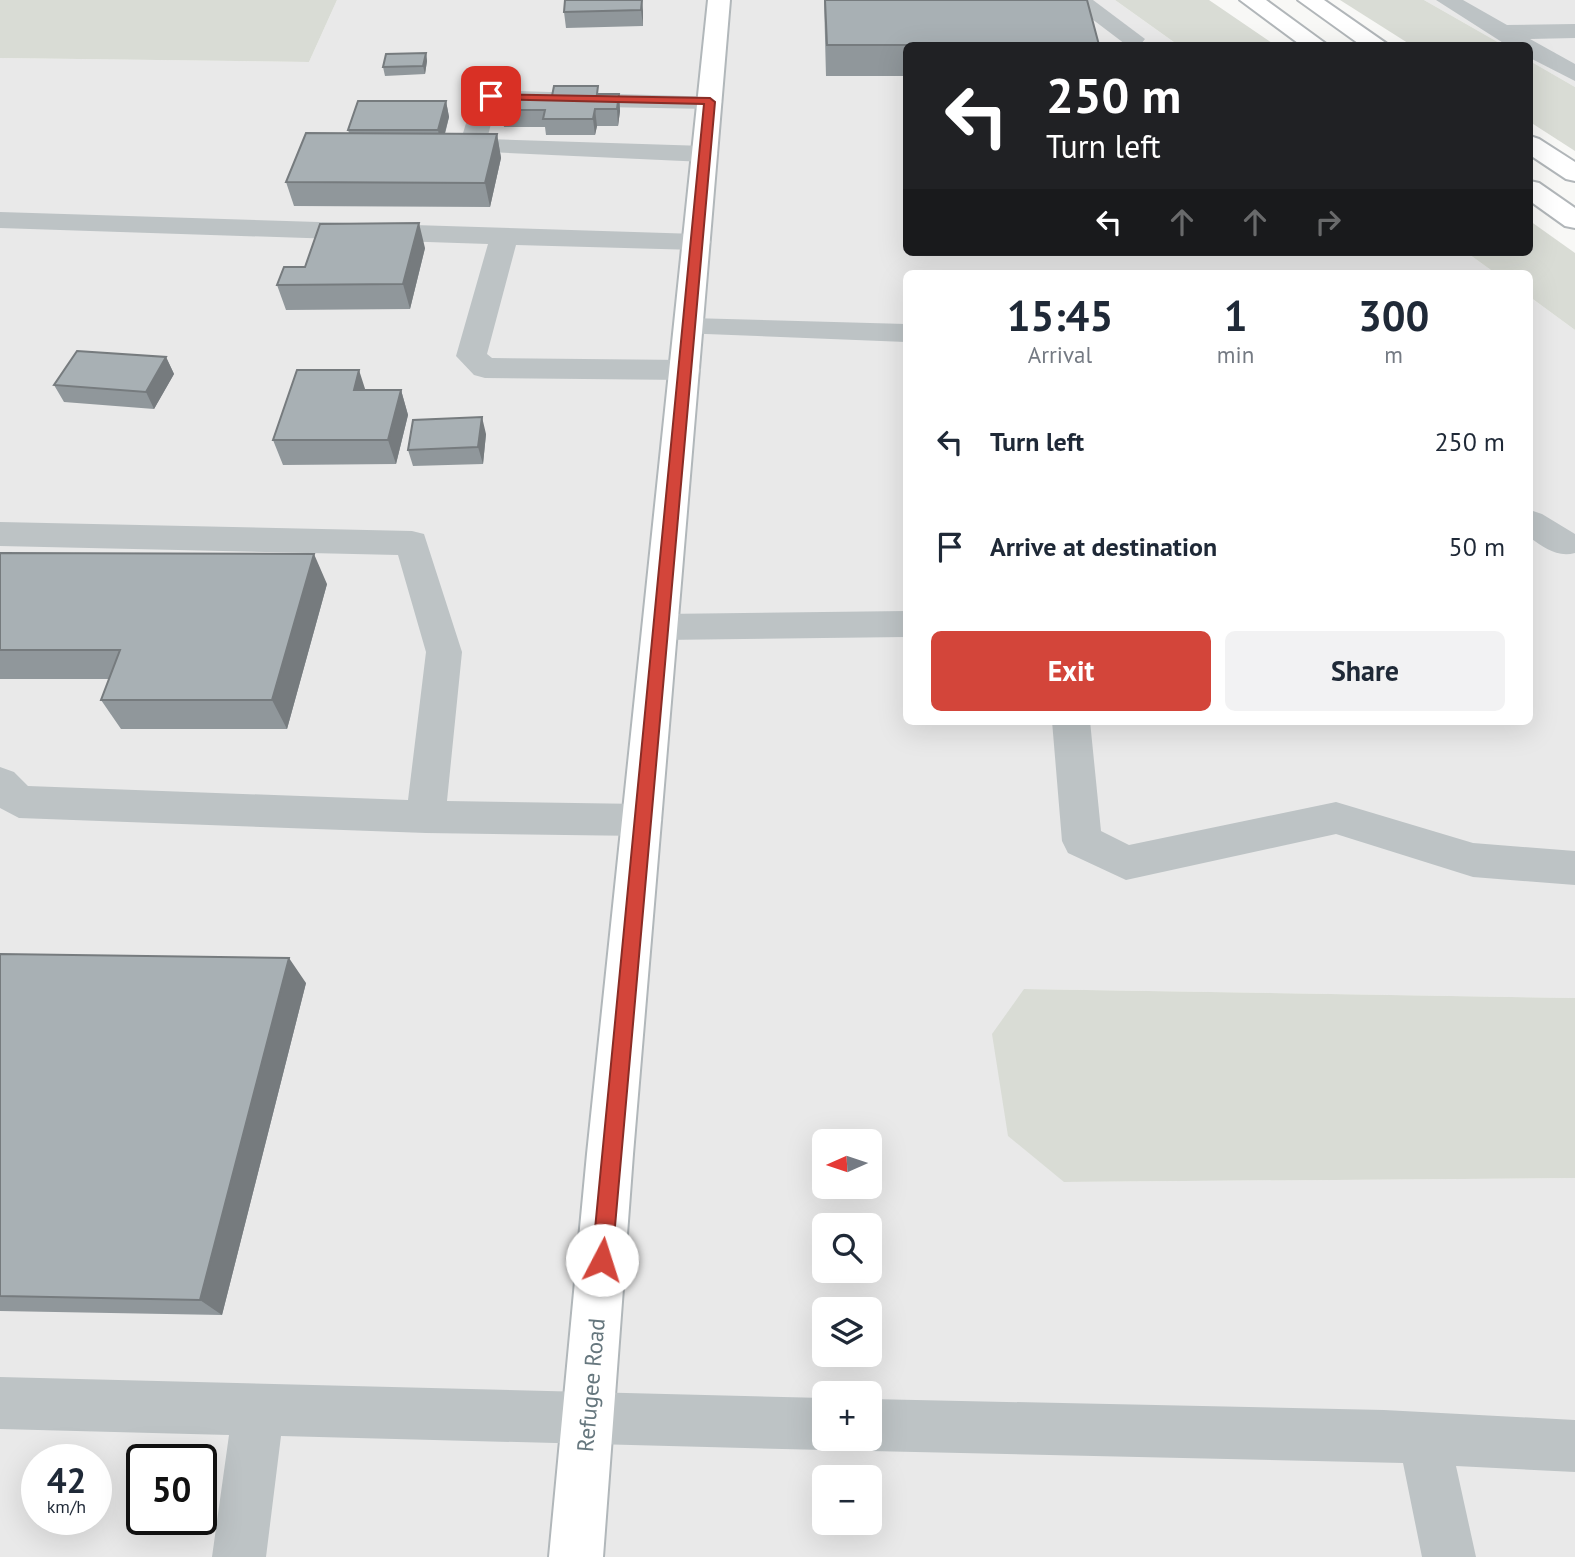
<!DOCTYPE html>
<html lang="en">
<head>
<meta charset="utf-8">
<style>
  :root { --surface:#fff; --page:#f2f2f3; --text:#1f2937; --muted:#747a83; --accent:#d3453a }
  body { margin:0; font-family:"PT Sans",sans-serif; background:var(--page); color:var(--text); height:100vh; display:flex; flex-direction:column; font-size:26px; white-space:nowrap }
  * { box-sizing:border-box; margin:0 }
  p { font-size:23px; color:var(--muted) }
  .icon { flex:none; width:38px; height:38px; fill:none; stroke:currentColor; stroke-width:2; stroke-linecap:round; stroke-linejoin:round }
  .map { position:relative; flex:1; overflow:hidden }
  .drawer { position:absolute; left:903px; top:270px; width:630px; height:455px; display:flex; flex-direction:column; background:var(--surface); border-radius:10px; box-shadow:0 7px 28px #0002 }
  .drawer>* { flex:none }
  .top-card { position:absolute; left:903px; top:42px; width:630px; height:214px; border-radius:10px; box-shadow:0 7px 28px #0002; background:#202124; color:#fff; overflow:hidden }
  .needle { width:46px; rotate:267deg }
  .fabs { position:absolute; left:812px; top:1129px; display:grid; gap:14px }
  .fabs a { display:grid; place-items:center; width:70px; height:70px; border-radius:10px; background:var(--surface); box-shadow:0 7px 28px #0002; font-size:35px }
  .speed { position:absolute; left:21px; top:1444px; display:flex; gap:14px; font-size:35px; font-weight:700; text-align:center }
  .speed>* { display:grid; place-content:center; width:91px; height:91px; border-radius:50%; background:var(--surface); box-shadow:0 7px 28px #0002; line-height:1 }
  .speed small { font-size:18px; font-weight:400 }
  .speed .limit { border:4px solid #111; border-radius:10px; background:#fff; color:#111 }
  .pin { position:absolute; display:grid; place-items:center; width:60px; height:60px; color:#fff; margin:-30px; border-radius:14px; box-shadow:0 4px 10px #0006 }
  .me { position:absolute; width:77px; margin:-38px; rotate:5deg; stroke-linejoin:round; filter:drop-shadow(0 0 5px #0008) }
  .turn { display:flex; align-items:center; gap:24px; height:147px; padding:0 28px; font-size:32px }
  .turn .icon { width:91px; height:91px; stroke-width:2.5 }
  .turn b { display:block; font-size:49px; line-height:60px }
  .lanes { display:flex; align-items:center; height:66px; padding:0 28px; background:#0003; justify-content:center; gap:35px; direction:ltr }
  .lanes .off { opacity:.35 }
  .eta { display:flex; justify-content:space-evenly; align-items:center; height:119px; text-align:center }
  .eta b { font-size:42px; font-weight:800; line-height:49px }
  .cta { display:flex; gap:14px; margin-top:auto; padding:14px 28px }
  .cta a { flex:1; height:80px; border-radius:10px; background:var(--accent); color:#fff; font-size:28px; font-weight:800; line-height:80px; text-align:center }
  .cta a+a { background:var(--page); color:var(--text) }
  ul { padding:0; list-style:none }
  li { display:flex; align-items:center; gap:21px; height:105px; padding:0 28px }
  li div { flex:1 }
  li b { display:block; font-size:26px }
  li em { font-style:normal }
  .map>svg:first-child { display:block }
  .built { fill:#e9e9e9; fill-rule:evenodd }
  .green { fill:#d9dcd5 }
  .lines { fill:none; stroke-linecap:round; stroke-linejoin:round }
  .major-casing { stroke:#b1b7ba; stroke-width:4 }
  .highway-casing { stroke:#b1b6b9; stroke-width:4 }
  .minor { fill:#bdc3c5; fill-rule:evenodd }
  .major { fill:#fff; fill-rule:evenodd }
  .highway { fill:#fff; fill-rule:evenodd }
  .wall { fill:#90979b }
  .shaded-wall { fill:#767b7e }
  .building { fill:#a8b0b4; stroke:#767b7e; stroke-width:2 }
  .route { fill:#d3453a; stroke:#892d26; stroke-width:2 }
  .labels { text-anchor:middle; stroke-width:7; stroke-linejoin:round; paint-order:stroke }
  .street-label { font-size:23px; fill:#66777e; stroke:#fff }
</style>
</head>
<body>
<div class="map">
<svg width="1575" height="1557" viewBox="0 0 1575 1557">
  <rect width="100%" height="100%" fill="#f8f8f6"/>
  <path class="built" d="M337 0H1115L1178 45 906 46V252H1466L1495 273H906V721H1530V297L1575 330V998L1024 989 1064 1182 1575 1178V1557H0V58L309 62ZM824 1141H870V1186H824ZM824 1225H870V1270H824ZM824 1309H870V1354H824ZM824 1393H870V1438H824ZM37 1460H96V1519H37ZM142 1460H201V1519H142ZM824 1477H870V1522H824Z
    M1424 0H1575V87L1530 61V46L1503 45Z"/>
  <path class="green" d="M0 0H337L309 62 0 58Z
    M1115 0H1209L1275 45H1178Z
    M1340 0H1424L1503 45H1411Z
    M1530 61 1575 87V151L1530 122Z
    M1530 221 1575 253V330L1530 297V273H1495L1466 252H1530Z
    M1024 989 1575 998V1178L1064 1182 1008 1136 992 1034Z"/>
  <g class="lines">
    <g class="major-casing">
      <path id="major" d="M708 0H730L633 1154 603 1557H549L587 1154Z"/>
    </g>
    <g class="highway-casing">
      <path id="highway" d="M1240 0H1266L1329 46H1302Z
        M1298 0H1324L1390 46H1362Z
        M1530 136 1539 139 1575 162V181L1566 179 1530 155Z
        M1530 181 1539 183 1575 208V228L1565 226 1530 201Z"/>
    </g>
    <path class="minor" d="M1067 0H1093L1145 39 1141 44H1125Z
      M1436 0H1463L1507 25 1575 24V38L1530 39 1575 64V81L1530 58V46H1508Z
      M486 90 719 97 722 102 719 107 710 109 496 105 487 139 705 146 714 149 718 154 714 159 705 162 467 151 460 143 474 97 477 92Z
      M0 212 697 234 707 236 711 242 707 248 697 250 516 245 487 354 492 358 686 360 697 363 701 370 697 377 686 380 485 378 474 375 456 356 488 244 0 228Z
      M690 318 906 324V342L680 333 675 327 680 321Z
      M1530 510 1542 514 1575 534V553C1557 558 1544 547 1530 538Z
      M0 522 412 531 424 534 462 652 447 801 642 804 656 808 662 820 656 832 642 836 426 833 19 818 0 808V767L14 772 28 786 408 800 426 652 398 555 0 546Z
      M906 611V637L662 640 649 636 644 627 649 618 662 614Z
      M1052 721H1090L1101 831 1129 845 1336 802 1473 843 1575 851V885L1473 877 1336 834 1126 880 1068 853 1062 841Z
      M0 1377 824 1398V1438H844L842 1442 824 1450 281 1436 266 1557H212L229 1435 0 1429Z
      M870 1399 1384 1410 1575 1420V1472L1456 1466 1476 1557H1422L1403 1463 870 1451 852 1443 850 1438H870Z"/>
    <use href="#major" class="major"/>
    <use href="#highway" class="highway"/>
  </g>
  <path class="wall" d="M642 0 643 26 566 28 564 12Z
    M824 0H1087L1098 46H906V76H826Z
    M426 53 427 61 425 74 385 76 383 67Z
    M619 94 620 111 618 126H597L595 135H546L545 127H504L501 110 552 96Z
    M446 101 449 117 445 134H497L501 158 490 207 294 206 286 182 349 133 348 130Z
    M425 248 410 309 286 310 277 285 305 267Z
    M166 357 174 374 154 409 64 402 54 385Z
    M366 390H401L408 415 396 464 283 465 273 440Z
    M486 434 483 464 413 466 408 450Z
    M0 553 327 584 287 729H121L101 700 109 679H0Z
    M0 954 306 983 222 1315 0 1311Z"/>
  <path class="shaded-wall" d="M642 0 643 11V26L641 10Z
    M426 53 427 61 425 74 423 66Z
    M619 94 620 111 618 126 617 109Z
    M446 101 449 117 441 147 438 130Z
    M595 109 597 126 595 135 593 119Z
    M497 134 501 158 490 207 485 183Z
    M419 223 425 248 410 309 403 284Z
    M166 357 174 374 154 409 146 392Z
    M359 370 367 395 354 390Z
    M401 390 408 415 396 464 388 440Z
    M482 417 486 434 483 464 478 447Z
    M314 554 327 584 287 729 272 700Z
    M289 958 306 983 222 1315 200 1300Z"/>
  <path class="building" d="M565 0H642L641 10 564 12Z
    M825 0H1087L1099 45H827Z
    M426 53 423 66 383 67 386 54Z
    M554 86H598L597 94H619L617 109H595L593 119H543L545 110H501L505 96H552Z
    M358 101H446L438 130H348Z
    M306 133 497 134 485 183 286 182Z
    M419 223 403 284 277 285 284 267H305L320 224Z
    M77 351 166 357 146 392 54 385Z
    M297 370H359L354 390H401L388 440H273Z
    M482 417 478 447 408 450 413 420Z
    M0 553 314 554 272 700H101L120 650H0Z
    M0 954 289 958 200 1300 0 1296Z"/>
  <path class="route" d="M487 94 710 98 715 102 612 1260 609 1267 602 1270 595 1267 592 1260 704 104 491 99 487 98Z"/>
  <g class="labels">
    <g class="street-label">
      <text transform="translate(591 1385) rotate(-85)" y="8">Refugee Road</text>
    </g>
  </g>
</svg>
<div class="fabs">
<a><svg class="needle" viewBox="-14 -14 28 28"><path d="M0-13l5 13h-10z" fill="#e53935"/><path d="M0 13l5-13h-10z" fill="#747a83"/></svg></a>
<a><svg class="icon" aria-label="search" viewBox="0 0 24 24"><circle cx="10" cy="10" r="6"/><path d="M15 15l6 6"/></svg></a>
<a><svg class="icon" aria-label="layers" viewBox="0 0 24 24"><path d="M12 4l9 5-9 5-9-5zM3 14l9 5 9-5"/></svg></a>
<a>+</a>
<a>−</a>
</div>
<div class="speed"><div>42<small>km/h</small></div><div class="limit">50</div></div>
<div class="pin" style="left:491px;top:96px;background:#d93025"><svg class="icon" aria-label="arrive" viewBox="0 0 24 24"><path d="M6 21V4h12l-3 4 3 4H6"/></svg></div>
<svg class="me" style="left:602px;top:1260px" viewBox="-20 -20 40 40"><circle r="19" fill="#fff"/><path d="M0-13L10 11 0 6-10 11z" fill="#d3453a"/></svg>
<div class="top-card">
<div class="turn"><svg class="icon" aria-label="left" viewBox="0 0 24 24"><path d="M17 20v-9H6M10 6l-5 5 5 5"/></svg><div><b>250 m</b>Turn left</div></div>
<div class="lanes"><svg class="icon" aria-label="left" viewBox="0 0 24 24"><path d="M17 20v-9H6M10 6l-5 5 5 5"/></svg><svg class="icon off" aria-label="ahead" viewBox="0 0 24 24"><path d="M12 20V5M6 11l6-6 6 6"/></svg><svg class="icon off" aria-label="ahead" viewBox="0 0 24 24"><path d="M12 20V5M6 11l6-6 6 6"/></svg><svg class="icon off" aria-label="right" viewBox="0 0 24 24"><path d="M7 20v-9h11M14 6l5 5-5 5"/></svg></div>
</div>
<section class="drawer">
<div class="eta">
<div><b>15:45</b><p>Arrival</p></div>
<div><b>1</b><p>min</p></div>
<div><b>300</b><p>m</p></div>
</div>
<ul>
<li><svg class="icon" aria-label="left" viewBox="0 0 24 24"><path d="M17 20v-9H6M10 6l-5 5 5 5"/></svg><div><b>Turn left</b></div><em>250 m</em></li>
<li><svg class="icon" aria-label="arrive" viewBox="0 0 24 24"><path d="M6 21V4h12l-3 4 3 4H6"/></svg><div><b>Arrive at destination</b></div><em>50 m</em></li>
</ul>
<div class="cta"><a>Exit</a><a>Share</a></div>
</section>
</div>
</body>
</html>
